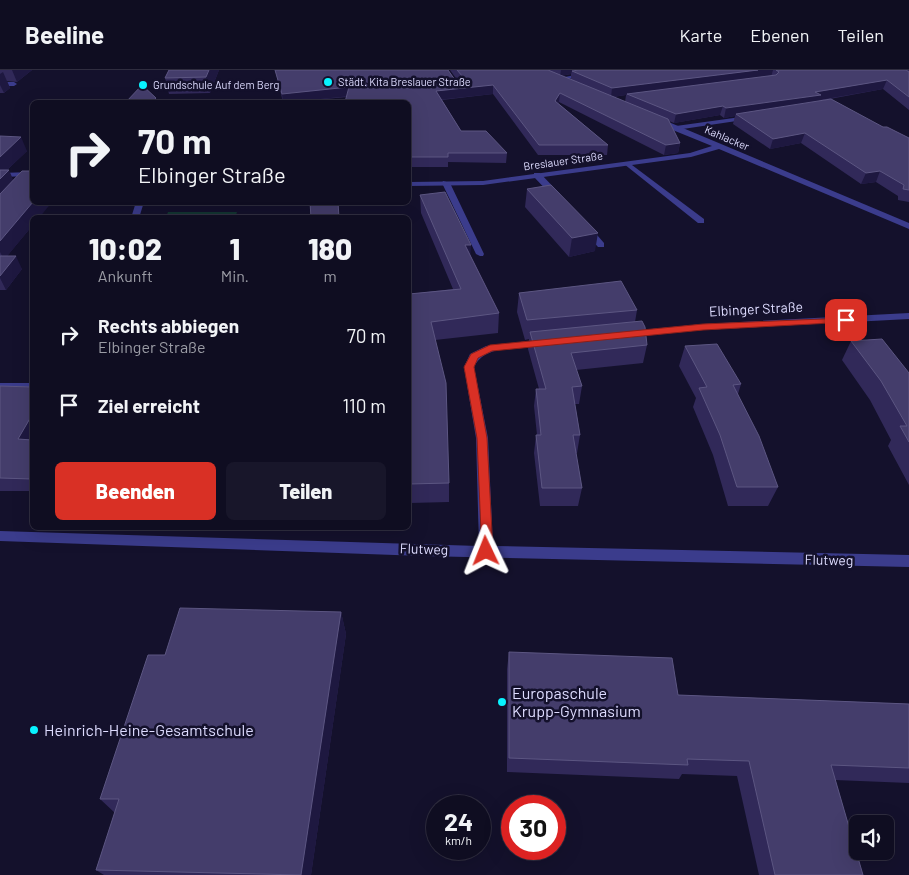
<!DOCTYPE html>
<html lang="de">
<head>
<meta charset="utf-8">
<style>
  :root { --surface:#0f0d21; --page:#18162a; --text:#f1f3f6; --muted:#9b9ca5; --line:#2f2d3f; --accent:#d93025 }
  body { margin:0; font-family:Barlow,sans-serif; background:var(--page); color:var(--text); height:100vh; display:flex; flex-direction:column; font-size:19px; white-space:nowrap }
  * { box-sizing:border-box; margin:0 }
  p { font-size:16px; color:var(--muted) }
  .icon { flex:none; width:28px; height:28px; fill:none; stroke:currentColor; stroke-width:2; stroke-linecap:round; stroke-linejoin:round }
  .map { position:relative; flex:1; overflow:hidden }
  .panel { position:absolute; left:30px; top:145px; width:381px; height:315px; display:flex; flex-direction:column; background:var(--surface); border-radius:8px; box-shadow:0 5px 20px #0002,0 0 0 1px var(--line) }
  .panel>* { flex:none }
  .hud { position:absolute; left:30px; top:30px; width:381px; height:105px; border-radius:8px; box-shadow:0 5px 20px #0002,0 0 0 1px var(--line); background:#0f0d21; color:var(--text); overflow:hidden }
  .controls { position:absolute; left:849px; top:745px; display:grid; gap:10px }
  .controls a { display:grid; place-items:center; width:45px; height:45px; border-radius:8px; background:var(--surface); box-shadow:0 5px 20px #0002,0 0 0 1px var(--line); font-size:25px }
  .speed { position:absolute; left:426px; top:725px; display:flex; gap:10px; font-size:25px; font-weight:700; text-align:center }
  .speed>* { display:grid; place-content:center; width:65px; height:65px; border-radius:50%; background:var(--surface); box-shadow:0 5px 20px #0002,0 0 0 1px var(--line); line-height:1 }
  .speed small { font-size:12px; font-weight:400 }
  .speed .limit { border:8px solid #d22; background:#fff; color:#111 }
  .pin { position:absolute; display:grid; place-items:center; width:42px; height:42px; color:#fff; margin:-21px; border-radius:10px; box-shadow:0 2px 8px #0006 }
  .me { position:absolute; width:55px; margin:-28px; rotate:358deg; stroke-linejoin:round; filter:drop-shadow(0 0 4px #0008) }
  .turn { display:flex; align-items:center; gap:18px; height:105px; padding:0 25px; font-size:22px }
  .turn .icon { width:65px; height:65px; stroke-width:2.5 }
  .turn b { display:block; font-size:35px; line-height:42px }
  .eta { display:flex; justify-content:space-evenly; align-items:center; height:85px; text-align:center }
  .eta b { font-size:30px; font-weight:800; line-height:35px }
  .primary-button { display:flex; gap:10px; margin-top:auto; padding:10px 25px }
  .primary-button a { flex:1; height:58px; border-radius:8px; background:var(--accent); color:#fff; font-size:20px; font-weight:800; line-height:58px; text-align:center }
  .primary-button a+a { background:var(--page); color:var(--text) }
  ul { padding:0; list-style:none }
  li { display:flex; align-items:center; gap:15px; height:70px; padding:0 25px }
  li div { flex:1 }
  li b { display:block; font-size:19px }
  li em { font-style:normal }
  header { display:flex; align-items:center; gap:30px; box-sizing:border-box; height:70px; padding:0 25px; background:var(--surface); border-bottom:1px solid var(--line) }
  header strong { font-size:24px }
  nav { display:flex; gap:28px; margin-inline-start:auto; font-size:18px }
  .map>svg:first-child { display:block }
  .green { fill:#133633 }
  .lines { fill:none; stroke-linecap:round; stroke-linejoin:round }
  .lane { fill:#3b3c8c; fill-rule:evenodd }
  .street { fill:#3b3c8c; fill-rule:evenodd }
  .wall { fill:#312959; fill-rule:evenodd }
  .shaded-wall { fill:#1e1840 }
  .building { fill:#443d6b; stroke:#5c5682 }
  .route { fill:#d93025; stroke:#8d1f18 }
  .poi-dot { fill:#08f3ff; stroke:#14112c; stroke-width:2 }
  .labels { text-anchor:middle; stroke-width:5; stroke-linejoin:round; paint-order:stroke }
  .far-poi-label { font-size:11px; fill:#dedcff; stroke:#14112c; text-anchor:start }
  .far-street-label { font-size:11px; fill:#dedcff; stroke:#14112c }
  .street-label { font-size:14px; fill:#dedcff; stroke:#14112c }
  .near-poi-label { font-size:16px; fill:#dedcff; stroke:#14112c; text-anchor:start }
</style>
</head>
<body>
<header>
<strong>Beeline</strong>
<nav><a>Karte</a><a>Ebenen</a><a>Teilen</a></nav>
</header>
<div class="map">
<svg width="909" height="805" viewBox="0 0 909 805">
  <rect width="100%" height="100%" fill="#14112c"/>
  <path class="green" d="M168 142H237L235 148 166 147Z"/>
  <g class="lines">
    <path class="lane" d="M605 0H619L556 11 553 9Z
      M0 12H14L17 14 14 16H0Z
      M748 46 750 47V49L676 60 673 58 676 56Z
      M624 92H628L704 149V153H698L624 94Z
      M534 103H540L560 124V128H554L534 107Z
      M443 111 450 113 484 184 483 186H480L476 184 442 113Z
      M136 132H144L139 148H131Z
      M585 158H591L604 173V177H598L585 162Z
      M0 313H32V319H0Z"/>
    <path class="street" d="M653 48H659L909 153V159L719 79 691 87 483 115 409 116V112L483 111 690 83 712 76 653 52Z
      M32 102V106L0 107V103Z
      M909 243V249L703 260 630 267 625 264 630 261 703 254Z
      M545 269 549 270V274C526 280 486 272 474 297L488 368 493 476 909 485V497L423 486 0 471V461L479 476 476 368 464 297 470 284 486 276Z"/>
  </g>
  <path class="wall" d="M0 0H32L17 12 7 11 10 18 4 23H0Z
    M169 0H219L210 23 169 24 165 8Z
    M275 0H448L455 10 458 11 450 0H909V40L883 19 819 31 909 68V132L898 130V126L876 112 861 114 801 73 770 79 733 54 735 46 724 48 720 45 674 53 669 51 680 73 678 83 664 85 559 32 558 33 608 75 607 85H538L493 24 442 30 461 61 507 83 506 93 448 92V97H409V32L347 27 291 32H283ZM571 4V10L561 6ZM626 25 625 32 613 27Z
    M0 66 27 81 7 100 32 148V156L7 186 22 199 6 220H0Z
    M527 119 595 181 569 187 525 137Z
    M420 125 470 185 499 243 498 263 435 270 449 413V432L410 433 409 414 410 325 409 319V224L453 219 421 143Z
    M519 223 637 240 635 252 647 275 643 293 576 300 582 316 579 334H575L580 365 577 383H576L582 418 578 436H540L534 383 536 365H537L534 336 536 319H539L528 279 529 269 525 270 517 242Z
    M851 271 909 303V415L888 376 891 370 870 330 842 290Z
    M685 276 741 314 738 324 778 417 768 436H728L713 385 693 337 696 328 679 296Z
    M0 316 32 317V421H0Z
    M341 542 346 564 311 805H104L96 800 115 743 100 729 165 585Z
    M509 582 678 625 909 634V713L835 710 863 805H759L737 706 682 704 679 709 507 702V599Z"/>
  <path class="shaded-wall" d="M12 0H32L17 12Z
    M209 0H219L210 23 206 7Z
    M561 0H594L572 1 571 4 560 6Z
    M758 0H773L771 7 627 24 626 25 611 27 612 18Z
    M3 2 10 18 4 23 0 15V4Z
    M887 10 883 19 820 30 818 35 736 44 735 46 724 48 726 38Z
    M493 15V24L437 30 436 21Z
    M349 17 350 26 291 32H283L282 24Z
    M560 23 559 32 554 40 555 31Z
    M156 28 158 32H152Z
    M723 36 720 45 674 53 676 44Z
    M805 63 801 73 770 79 773 69Z
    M21 67 27 81 6 101 0 102V87Z
    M680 73 678 83 664 85 666 75Z
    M9 100 15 114 0 130V109Z
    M880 101 876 112 861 114 866 103Z
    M33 132H52L39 148H32V156L4 190 0 182V171Z
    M598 163 595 181 569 187 572 168Z
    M465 175H471L470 193Z
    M16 186 22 199 6 220 0 208V206Z
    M32 345V370L18 369Z
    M341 542 346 564 311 805H301Z"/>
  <path class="building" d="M169 0H209L206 7 165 8Z
    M275 0H448L455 10 460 11 463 7 457 0H548L668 49 680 73 666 75 560 23 555 31 608 75H539L493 15 436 21 461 61H486L507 83H448V87H409V32H345L349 17 282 24Z
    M579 0H758L612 18 572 1Z
    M776 0H906L909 2V27L887 10 815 22 821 25 726 38 723 36 676 44 627 24 776 5 779 2Z
    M142 15 156 28 152 32H126Z
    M831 29 883 57H887L909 68V120L903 119 904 115 880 101 866 103 805 63 773 69 736 44Z
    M0 66 21 67 0 87Z
    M0 100H9L0 109Z
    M22 101H32L33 132 0 171V124Z
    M551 115 598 163 572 168 527 119Z
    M445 122 471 175H465L499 243 431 252 446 313 449 413 409 414 410 312 409 305V224L461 219 420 125Z
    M310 132H338L339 148H311Z
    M0 186H16L0 206Z
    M621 211 637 240 527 250 519 223Z
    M642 251 645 257 647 275 571 283 582 316 572 317 580 365H573L582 418H542L536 365H541L536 319H546L530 262Z
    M882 269 909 303V372L900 356H907L881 311 851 271Z
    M717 274 741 314 733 315 759 366 778 417H737L720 365 699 318 707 317 685 276Z
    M0 316 32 317V345L18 369 32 370V409L0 408Z
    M180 538 341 542 301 805 96 800 119 729H100L148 585H165Z
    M509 582 672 588 678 625 909 634V698L831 695 863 805H775L749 691 687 689 688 695 509 688Z"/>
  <path class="route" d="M846 248 851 250 849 252 703 260 492 281 478 288 474 297 487 368 493 481 486 486 482 485 477 368 464 297 471 284 490 275 703 254Z"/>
  <g class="poi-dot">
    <circle cx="328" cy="12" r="5"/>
    <circle cx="143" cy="15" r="5"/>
    <circle cx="502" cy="632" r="5"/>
    <circle cx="34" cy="660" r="5"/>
  </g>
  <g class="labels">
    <g class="far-poi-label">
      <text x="338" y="16">Städt. Kita Breslauer Straße</text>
      <text x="153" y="19">Grundschule Auf dem Berg</text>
    </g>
    <g class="far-street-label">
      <text transform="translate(727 68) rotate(23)" y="4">Kahlacker</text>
      <text transform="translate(563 91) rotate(-8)" y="4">Breslauer Straße</text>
    </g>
    <g class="street-label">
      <text transform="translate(756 239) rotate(-3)" y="5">Elbinger Straße</text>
      <text transform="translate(424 479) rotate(2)" y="5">Flutweg</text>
      <text transform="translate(829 490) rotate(1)" y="5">Flutweg</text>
    </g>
    <g class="near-poi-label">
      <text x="512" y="629">Europaschule<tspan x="512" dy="18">Krupp-Gymnasium</tspan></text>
      <text x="44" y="666">Heinrich-Heine-Gesamtschule</text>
    </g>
  </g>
</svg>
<div class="controls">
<a><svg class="icon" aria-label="sound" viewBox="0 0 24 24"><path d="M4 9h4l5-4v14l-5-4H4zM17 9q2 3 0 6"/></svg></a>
</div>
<div class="speed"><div>24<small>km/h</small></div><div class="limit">30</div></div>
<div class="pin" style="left:846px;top:250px;background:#d93025"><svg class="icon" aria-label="arrive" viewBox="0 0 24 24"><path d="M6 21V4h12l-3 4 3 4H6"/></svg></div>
<svg class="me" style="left:486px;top:481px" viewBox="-20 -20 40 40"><path d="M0-17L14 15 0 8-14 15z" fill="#d93025" stroke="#fff" stroke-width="4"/></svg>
<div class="hud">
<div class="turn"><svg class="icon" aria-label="right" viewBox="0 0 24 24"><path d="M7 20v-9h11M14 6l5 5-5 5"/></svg><div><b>70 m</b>Elbinger Straße</div></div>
</div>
<section class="panel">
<div class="eta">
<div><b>10:02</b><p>Ankunft</p></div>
<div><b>1</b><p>Min.</p></div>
<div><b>180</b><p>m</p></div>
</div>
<ul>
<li><svg class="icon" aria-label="right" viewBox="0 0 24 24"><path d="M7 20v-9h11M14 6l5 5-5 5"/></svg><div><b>Rechts abbiegen</b><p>Elbinger Straße</p></div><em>70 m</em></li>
<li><svg class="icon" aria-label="arrive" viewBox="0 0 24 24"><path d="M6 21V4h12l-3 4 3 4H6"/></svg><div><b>Ziel erreicht</b></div><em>110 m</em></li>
</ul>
<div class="primary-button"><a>Beenden</a><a>Teilen</a></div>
</section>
</div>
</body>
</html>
